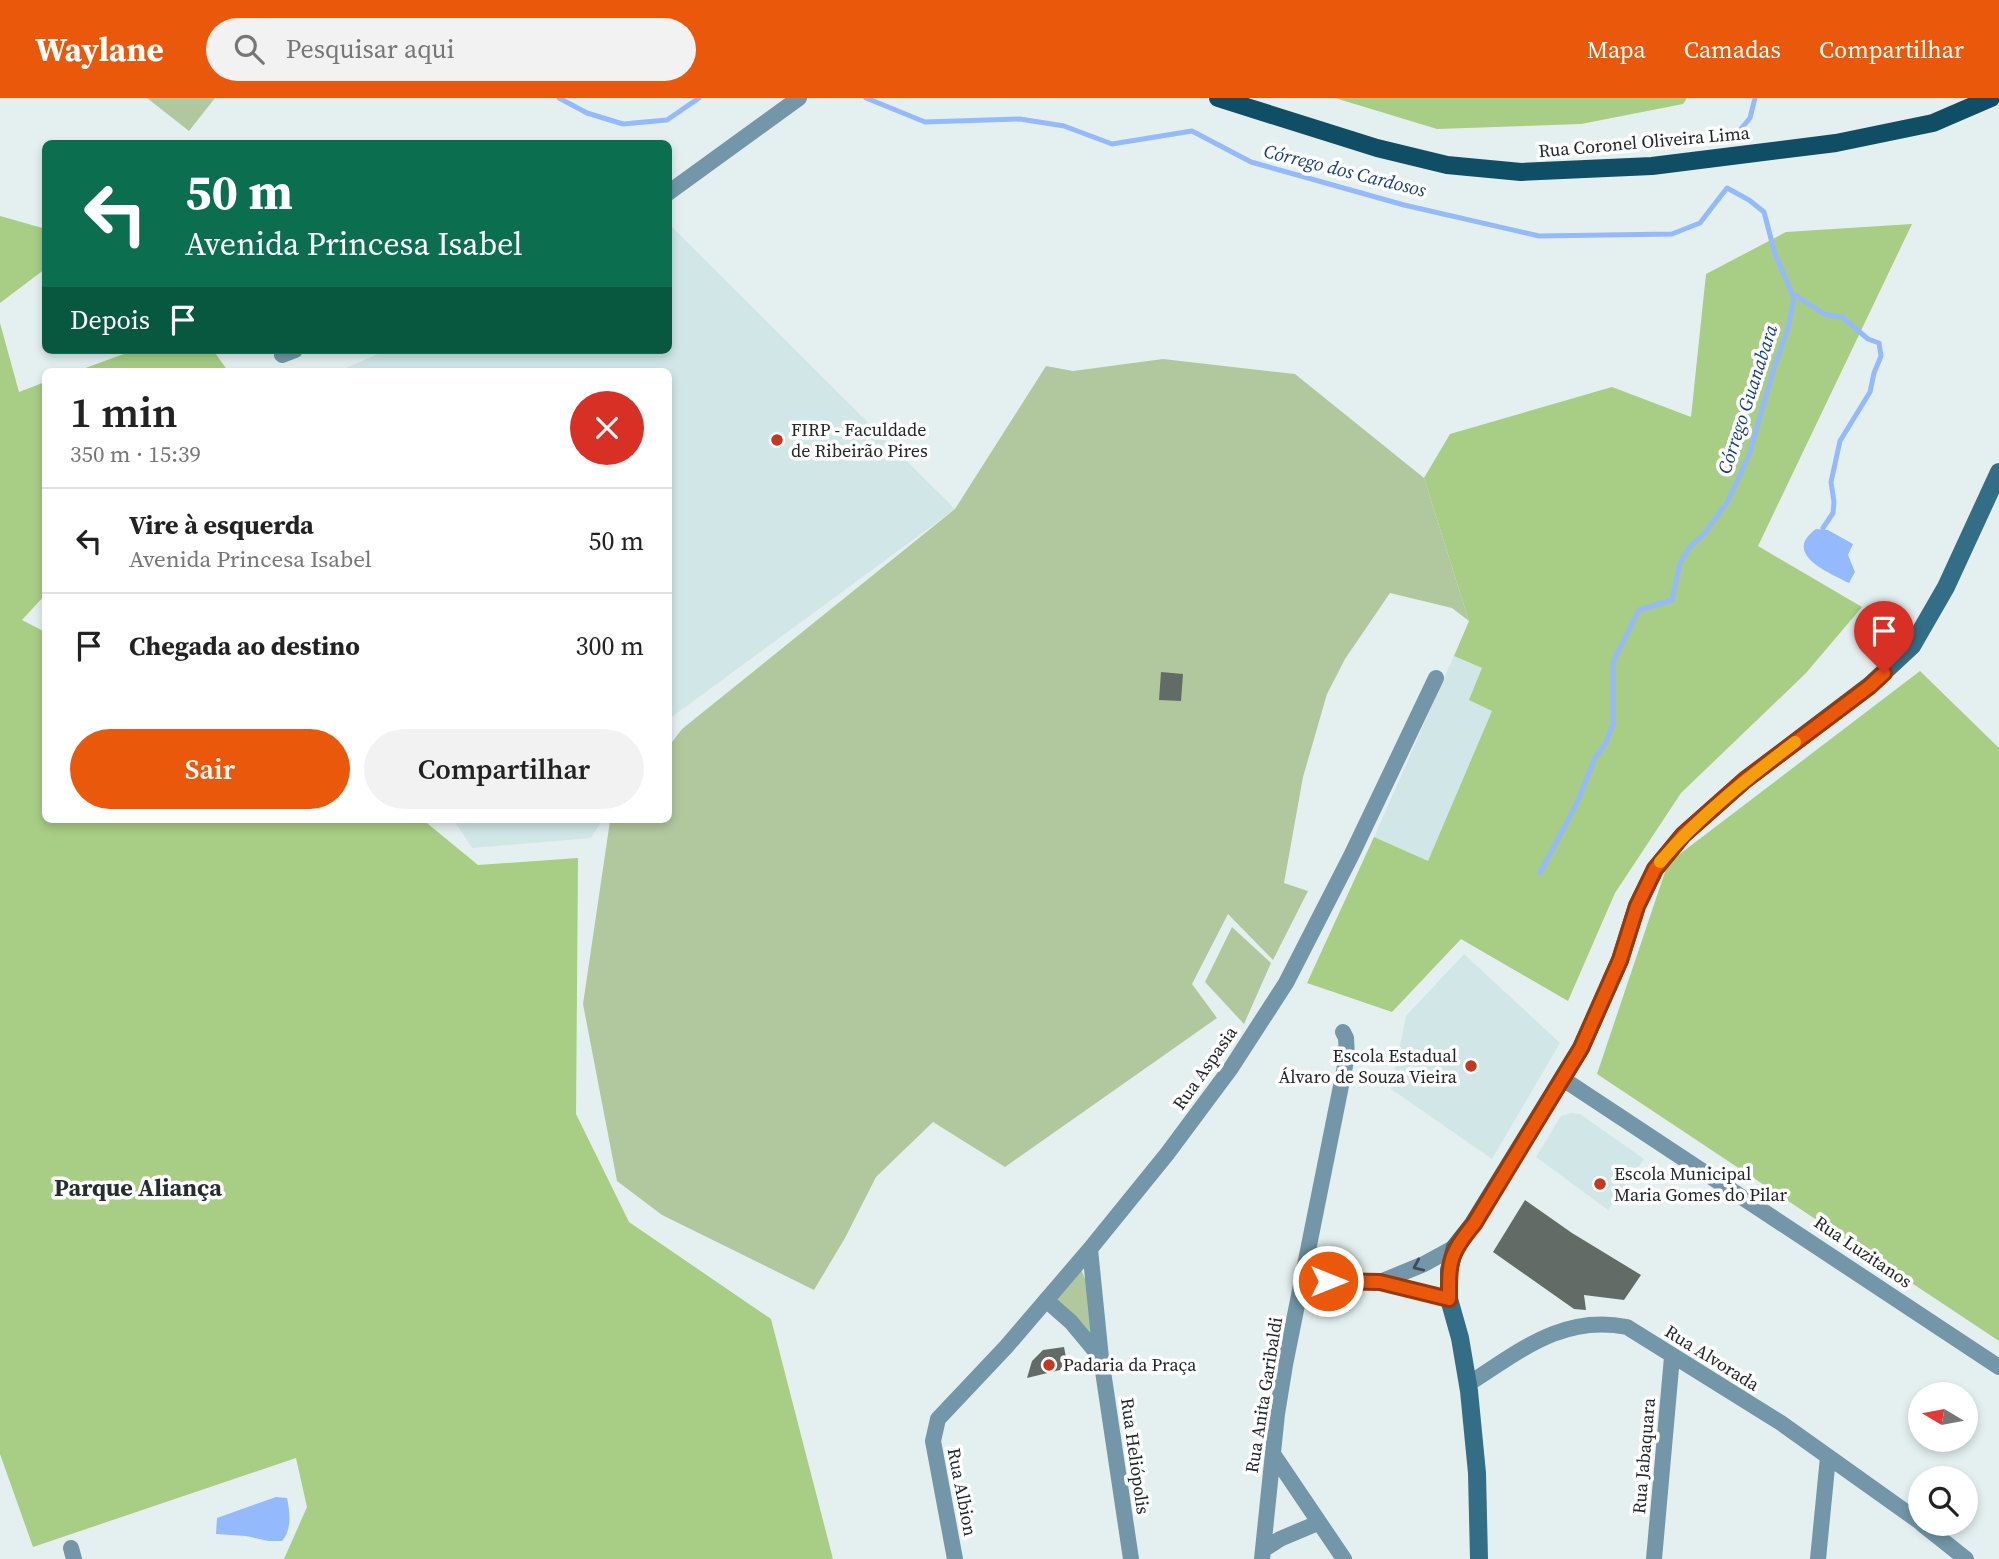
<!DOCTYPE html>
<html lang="pt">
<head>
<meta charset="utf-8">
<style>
  :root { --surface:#fff; --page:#f2f2f2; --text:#222; --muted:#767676; --line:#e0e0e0; --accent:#ea580c }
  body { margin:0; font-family:"Source Serif 4",serif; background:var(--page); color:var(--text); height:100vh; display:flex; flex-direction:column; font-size:26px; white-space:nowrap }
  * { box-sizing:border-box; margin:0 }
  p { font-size:23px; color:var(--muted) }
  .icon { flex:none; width:38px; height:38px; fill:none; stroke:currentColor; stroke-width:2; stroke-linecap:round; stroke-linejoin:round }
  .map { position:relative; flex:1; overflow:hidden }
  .sheet { position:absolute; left:42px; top:270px; width:630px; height:455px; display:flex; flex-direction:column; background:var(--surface); border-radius:10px; box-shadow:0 4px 10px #0003 }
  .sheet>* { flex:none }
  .banner { position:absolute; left:42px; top:42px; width:630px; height:214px; border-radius:10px; box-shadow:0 4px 10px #0003; background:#0b6e4f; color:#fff; overflow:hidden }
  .needle { width:46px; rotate:280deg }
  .controls { position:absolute; left:1908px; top:1284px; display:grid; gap:14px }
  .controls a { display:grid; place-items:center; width:70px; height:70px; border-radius:50%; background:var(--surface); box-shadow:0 4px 10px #0003; font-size:35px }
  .pin { position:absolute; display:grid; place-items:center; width:60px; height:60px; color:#fff; margin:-72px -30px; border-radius:50% 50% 50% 0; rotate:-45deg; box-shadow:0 0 7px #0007 }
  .pin .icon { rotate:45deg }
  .me { position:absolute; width:77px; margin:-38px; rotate:90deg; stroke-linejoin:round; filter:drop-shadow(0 0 5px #0008) }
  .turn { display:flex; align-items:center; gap:24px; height:147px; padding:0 28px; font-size:32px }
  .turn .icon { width:91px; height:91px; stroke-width:2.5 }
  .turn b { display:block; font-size:49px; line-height:60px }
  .then { display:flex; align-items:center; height:66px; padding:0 28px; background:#0003; gap:14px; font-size:26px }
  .round { display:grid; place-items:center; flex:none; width:74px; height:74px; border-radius:37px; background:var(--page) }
  .head { display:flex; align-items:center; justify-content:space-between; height:119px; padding:0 28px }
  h1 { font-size:42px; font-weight:600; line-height:52px }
  .action { display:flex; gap:14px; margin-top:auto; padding:14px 28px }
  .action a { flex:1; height:80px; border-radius:42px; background:var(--accent); color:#fff; font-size:28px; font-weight:600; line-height:80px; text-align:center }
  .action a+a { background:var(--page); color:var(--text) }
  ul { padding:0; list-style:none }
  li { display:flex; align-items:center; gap:21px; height:105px; padding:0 28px; border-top:2px solid var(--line) }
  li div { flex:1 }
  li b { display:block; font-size:26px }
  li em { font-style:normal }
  header { display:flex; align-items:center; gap:42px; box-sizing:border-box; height:98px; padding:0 35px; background:var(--accent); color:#fff }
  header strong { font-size:33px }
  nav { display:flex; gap:38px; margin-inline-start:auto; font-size:24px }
  .search { width:490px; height:63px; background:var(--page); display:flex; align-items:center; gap:18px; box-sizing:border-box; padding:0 24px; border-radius:38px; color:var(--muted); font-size:26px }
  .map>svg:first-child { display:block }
  .built { fill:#d1e6e6 }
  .green { fill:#b1c89e }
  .forest { fill:#a8cd85 }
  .water { fill:#94b9fc }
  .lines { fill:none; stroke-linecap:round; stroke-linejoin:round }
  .stream { stroke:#94b9fc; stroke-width:5 }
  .building { fill:#636b67 }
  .minor { stroke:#7397a8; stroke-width:16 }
  .secondary { stroke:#346d86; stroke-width:18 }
  .primary { stroke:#104e65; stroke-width:18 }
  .oneway { stroke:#3e4e54 }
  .route-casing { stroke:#983908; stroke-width:18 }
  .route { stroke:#ea580c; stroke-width:12 }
  .slow { stroke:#f59e0b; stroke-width:12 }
  .poi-dot { fill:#c3381f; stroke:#fff; stroke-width:2.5 }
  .labels { text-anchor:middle; stroke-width:7; stroke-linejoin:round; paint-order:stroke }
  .street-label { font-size:18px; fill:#212626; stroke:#fff }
  .poi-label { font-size:18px; fill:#212626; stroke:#fff; text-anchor:start }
  .water-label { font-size:19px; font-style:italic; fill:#123a86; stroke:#fff }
  .district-label { font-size:24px; font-weight:bold; fill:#252e2e; stroke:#fff }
</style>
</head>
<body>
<header>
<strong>Waylane</strong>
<div class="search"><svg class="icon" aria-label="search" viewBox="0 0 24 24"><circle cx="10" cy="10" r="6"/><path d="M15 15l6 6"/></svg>Pesquisar aqui</div>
<nav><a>Mapa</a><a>Camadas</a><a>Compartilhar</a></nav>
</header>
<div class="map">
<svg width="1999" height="1461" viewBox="0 0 1999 1461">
  <rect width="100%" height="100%" fill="#e4f0f0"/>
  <path class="built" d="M668 127H670L955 411 669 621 668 273H339L387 252H668Z
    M1454 558 1482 570 1493 612 1428 764 1374 739Z
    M453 721H603L591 740 472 750Z
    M1464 856 1560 945 1492 1061 1391 991 1406 918Z
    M1571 1015 1580 1016 1644 1061 1608 1112 1536 1059 1561 1018Z"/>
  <path class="green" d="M147 0H215L189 33Z
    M1163 261 1295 276 1424 380 1469 523 1452 510 1390 495 1345 561 1327 596 1303 679 1284 785 1308 793 1273 862 1228 816 1192 886 1217 920 1005 1069 933 1024 876 1079 845 1140 814 1192 662 1117 617 1083 583 906 610 723 612 721H668L669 648 682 631 955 411 1046 268 1073 273Z
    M1232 829 1271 865 1244 926 1205 884Z
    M1080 1168 1093 1202 1094 1246 1053 1201Z"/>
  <path class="forest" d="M1335 0H1687L1683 6 1581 26 1437 31Z
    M0 118 46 131 45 171 0 205Z
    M1912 126 1758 448 1862 509 1806 575 1681 695 1615 795 1568 903 1461 841 1392 914 1307 885 1374 739 1428 763 1492 613 1469 602 1482 570 1454 558 1469 523 1424 380 1450 336 1612 289 1691 319 1706 176 1786 134Z
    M0 225 19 294 45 284V497L22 522 45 534 46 721H422L478 767 578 760 576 1016 629 1124 771 1221 833 1461H284L307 1409 296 1360 33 1449 0 1356Z
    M135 252H213L228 273H77Z
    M1920 573 1999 650V1243L1597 976 1668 765Z"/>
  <path class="water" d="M1816 431 1828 432 1853 446 1848 457 1855 474 1849 485C1830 475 1781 456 1816 431Z
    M276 1399 287 1400C290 1414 292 1432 282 1443H268L246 1438 216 1436 217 1420Z"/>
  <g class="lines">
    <path class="stream" d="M559 0 587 15 623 26 667 22 699 0
      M866 0 925 24 1020 21 1064 28 1112 46 1192 33 1251 64 1404 107 1539 138 1672 136 1700 125 1727 90 1749 102 1764 114 1775 156 1794 200 1788 230 1774 270 1749 357 1728 403 1705 435 1689 450 1680 465 1672 502 1639 512 1613 564V626L1605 646 1595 660 1577 705 1540 775
      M1740 32 1750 20 1755 0
      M1793 196 1826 217 1842 219 1868 241 1879 245 1881 258 1874 275 1870 294 1840 343 1831 384 1834 404 1833 415 1823 430"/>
  </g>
  <path class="building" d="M1161 574 1183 576 1181 603 1159 602Z
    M1525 1102 1572 1135 1641 1177 1624 1202 1584 1197 1586 1212 1574 1211 1493 1154Z
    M1064 1249 1068 1270 1027 1280 1032 1263 1043 1252Z"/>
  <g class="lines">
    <path class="minor" d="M668 95 799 0
      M282 257 295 252
      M1563 981 1999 1269
      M1090 1151 1101 1260 1131 1461
      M1302 1183 1380 1184 1449 1201
      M1380 1184 1424 1166 1455 1149
      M1046 1202 1071 1224 1101 1260
      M1468 1286C1520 1253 1563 1216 1627 1229L1781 1325 1920 1424
      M1273 1356 1344 1461
      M1922 1426 1966 1461
      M71 1450 74 1461
      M1263 1452 1280 1441 1318 1425
      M955 1461 933 1343 938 1321 1006 1249 1090 1151 1167 1056 1231 970 1286 885 1351 758 1436 580
      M1262 1461 1277 1316 1285 1267 1347 958 1346 940 1343 934
      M1654 1461 1672 1259
      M1818 1461 1828 1359"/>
    <path class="secondary" d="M1479 1461 1477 1375 1469 1293 1460 1240 1449 1201V1172L1455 1149 1473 1126 1581 950 1620 862 1637 808 1655 771 1683 737 1745 682 1869 588 1912 548 1946 489 1999 374"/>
    <path class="primary" d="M1218 0 1377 50 1447 67 1521 74 1652 68 1836 45 1933 25 1991 0"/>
  </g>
  <defs><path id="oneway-chevron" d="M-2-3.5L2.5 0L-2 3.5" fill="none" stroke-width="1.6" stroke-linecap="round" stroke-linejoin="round" transform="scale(1.75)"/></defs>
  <use class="oneway" href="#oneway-chevron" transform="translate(1418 1168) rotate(156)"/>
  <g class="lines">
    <g class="route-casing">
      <path id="route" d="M1328 1183 1380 1184 1449 1201C1449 1163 1449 1156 1474 1126L1581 950 1620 862 1637 808 1655 771 1683 737 1745 682 1870 588 1884 575"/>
    </g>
    <use href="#route" class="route"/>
    <path class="slow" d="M1660 764C1699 718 1747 681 1795 644"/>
  </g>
  <g class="poi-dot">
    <circle cx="777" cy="342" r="7"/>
    <circle cx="1471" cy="968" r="7"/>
    <circle cx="1600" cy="1086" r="7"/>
    <circle cx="1049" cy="1267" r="7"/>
  </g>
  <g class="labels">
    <g class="street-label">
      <text transform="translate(1644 44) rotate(-5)" y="6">Rua Coronel Oliveira Lima</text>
      <text transform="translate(1205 970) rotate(-55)" y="6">Rua Aspasia</text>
      <text transform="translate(1863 1154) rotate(34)" y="6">Rua Luzitanos</text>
      <text transform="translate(1712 1260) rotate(32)" y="6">Rua Alvorada</text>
      <text transform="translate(1264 1297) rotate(-81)" y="6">Rua Anita Garibaldi</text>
      <text transform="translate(1135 1358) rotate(82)" y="6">Rua Heliópolis</text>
      <text transform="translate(1644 1358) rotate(-85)" y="6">Rua Jabaquara</text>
      <text transform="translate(962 1394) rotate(79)" y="6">Rua Albion</text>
    </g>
    <g class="poi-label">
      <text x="791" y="338">FIRP - Faculdade<tspan x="791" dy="21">de Ribeirão Pires</tspan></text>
      <text x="1457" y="964" text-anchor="end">Escola Estadual<tspan x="1457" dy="21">Álvaro de Souza Vieira</tspan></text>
      <text x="1614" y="1082">Escola Municipal<tspan x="1614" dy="21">Maria Gomes do Pilar</tspan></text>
      <text x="1063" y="1273">Padaria da Praça</text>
    </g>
    <g class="water-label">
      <text transform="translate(1345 72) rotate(14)" y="7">Córrego dos Cardosos</text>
      <text transform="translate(1747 301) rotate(-72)" y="7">Córrego Guanabara</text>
    </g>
    <g class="district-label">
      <text x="138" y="1098">Parque Aliança</text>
    </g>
  </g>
</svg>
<div class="controls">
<a><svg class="needle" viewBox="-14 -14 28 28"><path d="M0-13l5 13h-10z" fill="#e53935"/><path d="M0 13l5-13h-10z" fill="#767676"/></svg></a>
<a><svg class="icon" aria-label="search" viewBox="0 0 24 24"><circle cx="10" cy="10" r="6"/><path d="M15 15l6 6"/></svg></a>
</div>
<div class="pin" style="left:1884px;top:575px;background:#d93025"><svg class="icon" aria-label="arrive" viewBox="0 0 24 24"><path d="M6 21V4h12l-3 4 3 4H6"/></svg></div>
<svg class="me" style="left:1328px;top:1183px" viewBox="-20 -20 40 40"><circle r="17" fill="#ea580c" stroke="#fff" stroke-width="3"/><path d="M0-11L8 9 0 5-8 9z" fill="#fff"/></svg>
<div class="banner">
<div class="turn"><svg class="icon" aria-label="left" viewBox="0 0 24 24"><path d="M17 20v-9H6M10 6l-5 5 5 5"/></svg><div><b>50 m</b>Avenida Princesa Isabel</div></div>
<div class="then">Depois<svg class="icon" aria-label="arrive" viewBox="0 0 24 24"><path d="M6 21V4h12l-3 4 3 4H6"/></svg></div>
</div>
<section class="sheet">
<div class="head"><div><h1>1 min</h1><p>350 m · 15:39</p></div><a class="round" style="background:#d93025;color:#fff"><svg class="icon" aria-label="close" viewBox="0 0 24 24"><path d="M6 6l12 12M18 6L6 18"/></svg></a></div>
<ul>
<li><svg class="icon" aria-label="left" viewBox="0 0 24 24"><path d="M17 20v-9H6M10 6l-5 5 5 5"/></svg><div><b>Vire à esquerda</b><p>Avenida Princesa Isabel</p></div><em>50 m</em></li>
<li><svg class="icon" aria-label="arrive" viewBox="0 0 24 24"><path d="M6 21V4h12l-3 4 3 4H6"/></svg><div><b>Chegada ao destino</b></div><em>300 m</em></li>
</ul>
<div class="action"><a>Sair</a><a>Compartilhar</a></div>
</section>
</div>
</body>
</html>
